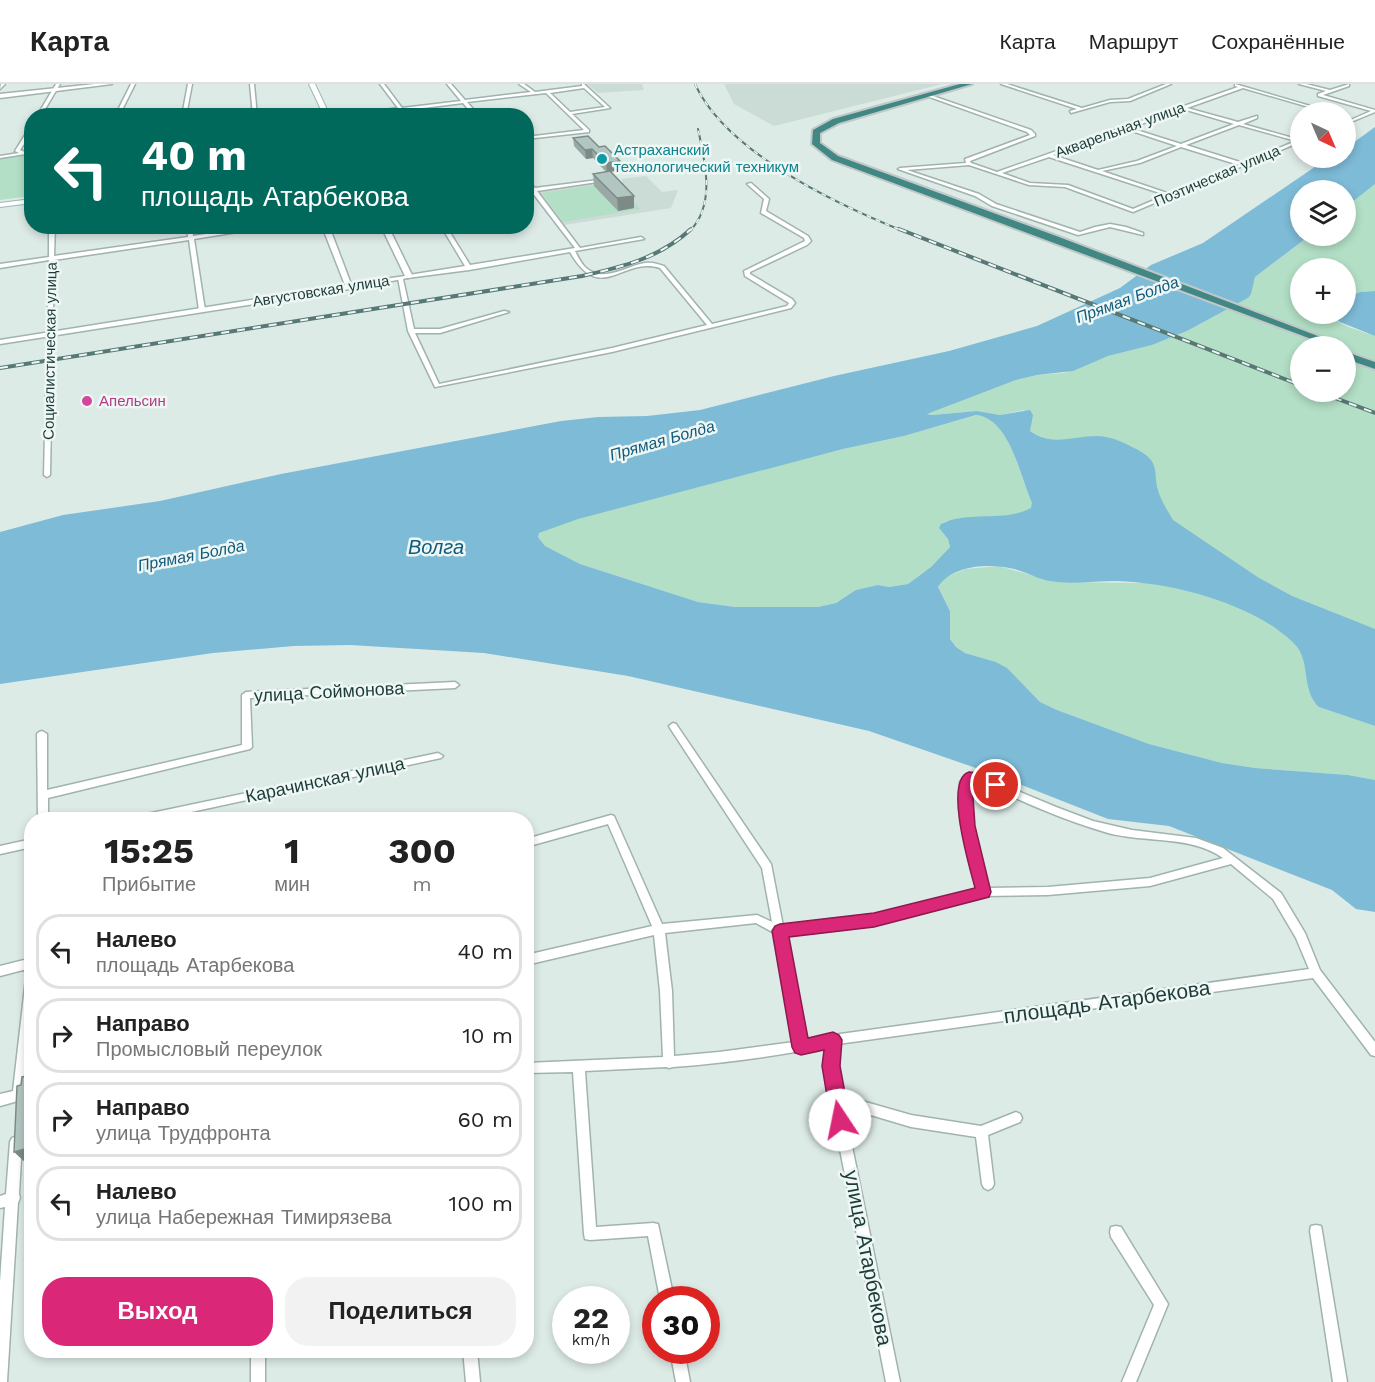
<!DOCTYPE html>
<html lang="ru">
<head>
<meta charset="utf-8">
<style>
  :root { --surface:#fff; --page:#f2f2f2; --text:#222; --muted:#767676; --line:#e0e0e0; --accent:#db2777 }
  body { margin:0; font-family:"Work Sans",sans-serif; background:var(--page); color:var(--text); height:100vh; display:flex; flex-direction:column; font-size:22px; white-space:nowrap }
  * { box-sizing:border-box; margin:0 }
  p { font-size:20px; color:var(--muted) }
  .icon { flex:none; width:33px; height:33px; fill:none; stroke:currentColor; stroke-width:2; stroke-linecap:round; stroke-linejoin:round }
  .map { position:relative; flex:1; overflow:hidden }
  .drawer { position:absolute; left:24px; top:728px; width:510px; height:546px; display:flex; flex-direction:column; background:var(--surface); border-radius:24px; box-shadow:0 3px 9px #0003 }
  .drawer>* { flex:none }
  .top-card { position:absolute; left:24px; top:24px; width:510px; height:126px; border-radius:24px; box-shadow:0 3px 9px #0003; background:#00695c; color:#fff; overflow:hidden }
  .needle { width:39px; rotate:136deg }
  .buttons { position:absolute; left:1290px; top:18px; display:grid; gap:12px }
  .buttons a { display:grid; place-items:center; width:66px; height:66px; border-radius:50%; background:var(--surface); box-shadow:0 3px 9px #0003; font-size:30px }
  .speed { position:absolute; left:552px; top:1202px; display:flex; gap:12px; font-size:30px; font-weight:700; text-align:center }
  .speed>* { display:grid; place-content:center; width:78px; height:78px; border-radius:50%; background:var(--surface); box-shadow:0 3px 9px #0003; line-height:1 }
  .speed small { font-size:15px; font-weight:400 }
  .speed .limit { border:9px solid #d22; background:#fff; color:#111 }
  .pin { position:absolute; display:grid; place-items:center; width:51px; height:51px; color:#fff; margin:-26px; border:3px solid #fff; border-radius:50%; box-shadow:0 2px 6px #0007 }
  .me { position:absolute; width:66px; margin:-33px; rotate:349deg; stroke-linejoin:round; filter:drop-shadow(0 0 4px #0008) }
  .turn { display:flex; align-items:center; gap:21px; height:126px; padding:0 18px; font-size:27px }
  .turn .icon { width:78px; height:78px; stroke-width:2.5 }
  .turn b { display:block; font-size:42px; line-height:51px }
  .eta { display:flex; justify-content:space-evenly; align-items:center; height:102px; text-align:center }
  .eta b { font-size:36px; font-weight:700; line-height:42px }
  .primary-button { display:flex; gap:12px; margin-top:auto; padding:12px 18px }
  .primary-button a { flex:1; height:69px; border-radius:24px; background:var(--accent); color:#fff; font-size:24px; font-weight:700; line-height:69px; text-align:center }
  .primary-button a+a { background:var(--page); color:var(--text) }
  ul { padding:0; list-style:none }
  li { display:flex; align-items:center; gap:18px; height:75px; margin:0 12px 9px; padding:0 6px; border:3px solid var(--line); border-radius:24px }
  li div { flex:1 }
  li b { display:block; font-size:22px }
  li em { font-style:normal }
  header { display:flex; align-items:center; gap:36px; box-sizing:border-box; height:84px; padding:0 30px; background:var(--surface); border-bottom:2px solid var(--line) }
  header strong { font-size:28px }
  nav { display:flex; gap:33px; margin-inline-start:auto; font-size:21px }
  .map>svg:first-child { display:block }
  .built { fill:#cbdbd6 }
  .green { fill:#b3dfc6; fill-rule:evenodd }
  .water { fill:#7ebbd7; fill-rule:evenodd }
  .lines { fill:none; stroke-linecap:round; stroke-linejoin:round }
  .minor-casing { stroke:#a0b3af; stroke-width:3 }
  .tertiary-casing { stroke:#a0b3af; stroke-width:3 }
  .secondary-casing { stroke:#9bb8b2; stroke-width:2 }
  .trunk-casing { stroke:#c0c8c8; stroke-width:4 }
  .minor { fill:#fff; fill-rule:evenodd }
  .tertiary { fill:#fff; fill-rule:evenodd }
  .secondary { fill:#fff; fill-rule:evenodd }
  .trunk { fill:#418884; fill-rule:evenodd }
  .rail-far1-casing { stroke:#577875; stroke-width:2 }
  .rail-casing { stroke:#577875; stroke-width:4 }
  .rail-far1 { stroke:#eef7f4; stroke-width:1.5; stroke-dasharray:5; stroke-linecap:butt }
  .rail { stroke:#eef7f4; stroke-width:2; stroke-dasharray:8; stroke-linecap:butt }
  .wall { fill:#99aaa6 }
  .shaded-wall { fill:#7d8b87 }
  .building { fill:#b2c6c1; stroke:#7d8b87; stroke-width:1.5 }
  .route { fill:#db2777; stroke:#8e194d; stroke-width:1.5 }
  .culture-dot { fill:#0f9aa8; stroke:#eef7f4; stroke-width:2 }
  .hotel-dot { fill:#d1479c; stroke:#eef7f4; stroke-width:2 }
  .labels { text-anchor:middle; stroke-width:5; stroke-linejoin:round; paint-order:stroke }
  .far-street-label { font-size:15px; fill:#1d3c39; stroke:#eef7f4 }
  .far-culture-label { font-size:15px; fill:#0d838f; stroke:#eef7f4; text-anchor:start }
  .far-hotel-label { font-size:15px; fill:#b23c85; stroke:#eef7f4; text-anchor:start }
  .far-water-label { font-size:16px; font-style:italic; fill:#115a7e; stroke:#eef7f4 }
  .street-label { font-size:18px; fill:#1d3c39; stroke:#eef7f4 }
  .water-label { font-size:20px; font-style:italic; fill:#115a7e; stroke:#eef7f4 }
  .near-street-label { font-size:21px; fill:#1d3c39; stroke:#eef7f4 }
</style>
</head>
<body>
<header>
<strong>Карта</strong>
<nav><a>Карта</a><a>Маршрут</a><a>Сохранённые</a></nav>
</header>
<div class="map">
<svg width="1375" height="1298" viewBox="0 0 1375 1298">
  <rect width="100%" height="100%" fill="#ddebe7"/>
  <path class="built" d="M587 0H642L644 6 598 9Z
    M724 0H942L774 42 734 20Z
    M646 92 662 108 678 106 671 124 564 141 538 107 614 96 619 99 623 98 621 95Z"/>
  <path class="green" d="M31 71V112L0 116V74Z
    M615 98 640 125 563 138 542 109Z
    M1375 100V207L1360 208 1346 214V184H1300V230H1331C1337 242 1362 247 1375 252V580L1319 623 1375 642V696L1348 691 1255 684 1222 679 1149 660 1057 626 1040 618 1006 584 996 578 965 569 956 563 950 555V527L938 503 943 495 953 490 966 485 999 482 1055 498 1140 499 1097 352C1073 354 1052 362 1030 347L1031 335 1024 326 1000 331 977 327 932 331 927 330 1016 296 1037 291 1064 289 1108 272 1152 261 1187 247 1248 214 1255 193 1309 152H1346V123ZM1300 262H1346V308H1300Z
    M977 331C1010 334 1020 394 1032 419V424C1007 437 975 434 947 437L942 439 940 445 948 455 950 463 931 483 908 500 889 503 878 501 857 506 836 519 818 523H735L698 518 580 480 545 462 538 453 539 449 578 434 843 365 904 352Z"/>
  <path class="water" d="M1375 43V100L1346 123V106H1300V152H1309L1255 193 1251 210 1248 214 1187 247 1152 261 1108 272 1073 287 1037 291 1016 296 927 330 932 331 977 327 1000 331 1030 326 1033 331 1030 347C1053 363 1072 352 1097 352 1109 352 1121 357 1132 363 1139 366 1146 370 1151 376 1157 385 1155 393 1157 403 1160 415 1167 426 1173 436L1259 494 1292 512 1375 545V642L1319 623C1302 607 1310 582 1298 564 1292 556 1282 549 1274 543 1229 514 1169 499 1117 497 1097 497 1077 500 1057 498 1041 497 1029 489 1014 485 990 479 952 481 938 503L950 527V555L956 563 965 569 996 578 1007 584 1040 618 1057 626 1149 660 1222 679 1255 684 1348 691 1375 696V828L1356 825 1332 806 1169 742 1108 735 999 692 869 647 628 592 484 569 350 561 294 562 213 569 0 600V448L63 431 160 417 281 390 561 337 598 333 647 332 700 326 834 292 949 267 1037 242 1120 204 1151 181 1203 159 1328 74H1346V64ZM976 331C1010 334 1020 393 1032 419L1031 424C1003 439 970 426 941 440L939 444 948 455 950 463 931 483 908 500 889 503 878 501 856 506 836 519 818 523H735L698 518 580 480 545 462 538 453 539 449 578 435 843 365 904 352Z
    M1375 207V252L1340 238 1331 231 1346 230V214L1360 208Z"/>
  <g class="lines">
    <g class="minor-casing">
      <path id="minor" d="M1 0H5L0 5Z
        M56 0H60L41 32H37Z
        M131 0H135L119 32H115Z
        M188 0H192L186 32H182Z
        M250 0H254L257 32H253Z
        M380 0H384L402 24 461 17 447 0H451L465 16 531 8 519 0H524L535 8 582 2V0H584L610 24 572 30 589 46V48L526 55V53L584 46 546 9 467 18 479 32H474L463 19 360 32H343L398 24ZM584 4 605 23 570 28 550 9Z
        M1001 0H1007L1082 24 1110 16 1128 15 1166 0H1171L1130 17 1110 18 1071 29 1070 27 1077 25Z
        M1235 0 1331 28H1326L1243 4 1187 24 1238 38 1257 32V34L1243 40 1300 56V58L1133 128 1065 103 1029 101 969 81 907 86 979 110 996 120 1080 148 1095 143 1110 140 1126 143 1143 149V151L1110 143 1078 151 992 122 975 112 898 85 900 84 966 79 965 75 1030 51 1027 48 927 12V10L1031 46 1035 50V52L970 77 971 79 997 88 1238 3 1235 2ZM1183 25 1234 40 1181 60 1130 44ZM1239 41 1296 57 1243 79 1186 61ZM1126 45 1177 62 1137 77 1098 86 1053 71ZM1181 63 1239 81 1170 110 1102 87 1140 79ZM1049 73 1166 111 1133 125 1068 101 1030 99 1002 89Z
        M1299 0H1306L1330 6 1349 0V2L1323 11 1375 26V28L1346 40V38L1371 27 1318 12V10L1326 7Z
        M30 43 32 48 20 66 25 68 32 67V69L0 74V72L19 69 15 67Z
        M526 95 535 104 606 95V96L604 97 537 107 580 164 641 153 644 155 575 167C578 173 581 179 585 183 603 200 626 182 645 179 652 178 657 180 664 182L712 240 787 222 789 219 745 192 744 187 805 157 804 154 761 129 764 115 747 100 751 99 769 115 766 127 808 152 811 157 807 161 750 188V190L792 215 795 219 791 224 612 268 435 303 408 247 398 194 403 195 414 245H440L504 227 509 228 440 249H415L439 300 612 264 707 241 660 184C622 172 601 222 570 168L469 186 407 194V192L409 191 465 182 441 142H446L470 181 575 164 532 108H526V106L530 105 526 100Z
        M49 142H55L54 172 188 153 187 142H192L193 152 258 142H274L194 155 205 226 202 228 199 226 189 156 54 176 50 391 47 393 44 391 49 176 0 184V180L49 173Z
        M455 598 459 601 455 604 250 614 252 663 250 665 48 714V735H38L37 650 39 648 42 647 47 650V706L242 661V611L246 608Z
        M673 639 676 640 771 780 783 842 875 832 978 805 962 742 960 698 966 691 977 690 1056 723 1093 737 1132 746 1196 754 1223 764 1281 809 1305 849 1320 886 1375 958V972L1371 971 1313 894 838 960 837 982 841 1011 911 1031 981 1042 1016 1028 1020 1030 1022 1034 1020 1038 988 1051 994 1100 992 1104 988 1106 984 1104 982 1100 976 1053 911 1043 844 1023 900 1298H886L830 1015 825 982 827 962C777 972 725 979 673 983L669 984 666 983 585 987 596 1143 653 1139 658 1140 674 1215H660L648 1152 590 1156 585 1155 584 1150 573 988 526 989V979L663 973 660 907 654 851 526 881V871L652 842 608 740 526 763V755L611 731 614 732 662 840 757 831 772 838 762 784 670 644 669 642ZM971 696H976C1019 716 1062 736 1108 749 1145 759 1191 751 1223 774L1150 794 1048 803 988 804 972 742 970 699ZM1231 780 1273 815 1296 854 1309 885 833 951 805 956 785 851 875 840 984 812 1048 811 1150 802ZM756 839 774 849 794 958 719 968 674 972 672 907 665 849Z
        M438 669 443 672 441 674 159 735H137L139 732 142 731Z
        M32 755V763L0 770V762Z
        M32 874V941L25 1003 32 1002V1013L0 1022V1010L13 1007 27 885 0 892V882Z
        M16 1052 20 1054 22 1058 19 1110 20 1114 18 1119 7 1298H0V1198L5 1123 0 1124V1112L6 1110 10 1058 12 1054Z
        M1316 1141 1321 1142 1322 1147 1347 1298H1333L1310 1147 1311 1142Z
        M1116 1142 1121 1143 1168 1220 1136 1298H1122L1154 1221 1111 1153 1110 1148 1111 1143Z
        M251 1266H265V1298H251Z
        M463 1266H477L480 1298H466Z
        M670 1266H684L690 1298H676Z"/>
    </g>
    <g class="tertiary-casing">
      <path id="tertiary" d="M95 0H112L0 14V10Z
        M322 142H329L351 200 405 192 381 142H388L413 193 349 205 0 260V256L345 201Z"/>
    </g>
    <g class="secondary-casing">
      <path id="secondary" d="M309 0H315L330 32H324Z
        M32 115V119L0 123V119Z"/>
    </g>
    <g class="trunk-casing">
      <path id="trunk" d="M960 0H972L839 39 820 49V59L838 72 1059 153 1344 262H1330L832 76 812 60 813 46 833 35Z
        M1346 268 1375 278V285L1346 275Z"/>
    </g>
    <use href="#minor" class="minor"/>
    <use href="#tertiary" class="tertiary"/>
    <use href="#secondary" class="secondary"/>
    <use href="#trunk" class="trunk"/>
    <g class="rail-far1-casing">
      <path id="rail-far1" d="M695 0C726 68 836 120 903 147
        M690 147C716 120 705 78 698 45"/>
    </g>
    <g class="rail-casing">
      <path id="rail" d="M899 145 1300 301
        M0 284 582 192C622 183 660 174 691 145
        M1319 308 1375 329"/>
    </g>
    <use href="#rail-far1" class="rail-far1"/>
    <use href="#rail" class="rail"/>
  </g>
  <path class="wall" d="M573 54 620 77 621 86 611 88 634 112V124L618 127 594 102 593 90 606 88 593 74 586 75 574 62Z"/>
  <path class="shaded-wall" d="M592 65 593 74 586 75 585 66Z
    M620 77 621 86 607 88 606 79Z
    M634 112V124L618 127 617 114Z
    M32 1063V1080L28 1081 14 1068Z"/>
  <path class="building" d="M588 52 599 63 605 62 620 77 606 79 592 65 585 66 573 54Z
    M610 87 634 112 617 114 593 90Z
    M32 991V1063L14 1068 17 1002 21 1001 22 993Z"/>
  <path class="route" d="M969 688C980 688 996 692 1003 701L996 706 975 698 972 699 975 742 991 808 989 813 874 843 789 853 808 954 833 948 839 951 842 956 840 982 850 1036 847 1043 840 1045 834 1043 831 1036 822 982 824 966 801 971 795 969 792 963 772 847 775 842 780 840 874 829 975 804C970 784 943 696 969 688Z"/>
  <circle class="culture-dot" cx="602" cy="75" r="6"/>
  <circle class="hotel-dot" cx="87" cy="317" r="6"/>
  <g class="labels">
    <g class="far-street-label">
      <text transform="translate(1120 46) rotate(-20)" y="5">Акварельная улица</text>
      <text transform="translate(1217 92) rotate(-23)" y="5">Поэтическая улица</text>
      <text transform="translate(321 207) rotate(-9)" y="5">Августовская улица</text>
      <text transform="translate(50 267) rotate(-89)" y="5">Социалистическая улица</text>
    </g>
    <g class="far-culture-label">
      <text x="614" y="71">Астраханский<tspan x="614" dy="17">технологический техникум</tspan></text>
    </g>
    <g class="far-hotel-label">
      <text x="99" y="322">Апельсин</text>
    </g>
    <g class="far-water-label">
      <text transform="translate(1127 215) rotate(-20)" y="6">Прямая Болда</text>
      <text transform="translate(662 356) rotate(-16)" y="6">Прямая Болда</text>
      <text transform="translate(191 471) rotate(-11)" y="6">Прямая Болда</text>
    </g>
    <g class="street-label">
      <text transform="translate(329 608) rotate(-3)" y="6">улица Соймонова</text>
      <text transform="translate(325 696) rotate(-12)" y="6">Карачинская улица</text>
    </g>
    <g class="water-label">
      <text x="436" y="470">Волга</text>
    </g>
    <g class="near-street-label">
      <text transform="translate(1107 918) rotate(-8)" y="7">площадь Атарбекова</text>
      <text transform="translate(868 1174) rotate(79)" y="7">улица Атарбекова</text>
    </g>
  </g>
</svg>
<div class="buttons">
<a><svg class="needle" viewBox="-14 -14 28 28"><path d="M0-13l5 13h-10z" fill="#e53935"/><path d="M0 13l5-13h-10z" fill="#767676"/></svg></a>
<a><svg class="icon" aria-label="layers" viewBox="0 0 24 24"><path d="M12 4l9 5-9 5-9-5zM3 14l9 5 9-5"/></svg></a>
<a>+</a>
<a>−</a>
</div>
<div class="speed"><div>22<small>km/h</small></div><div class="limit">30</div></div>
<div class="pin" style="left:996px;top:701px;background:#d93025"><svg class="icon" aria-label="arrive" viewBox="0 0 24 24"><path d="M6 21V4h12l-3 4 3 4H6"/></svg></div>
<svg class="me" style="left:840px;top:1036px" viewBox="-20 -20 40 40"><circle r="19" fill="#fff"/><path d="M0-13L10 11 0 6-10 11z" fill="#db2777"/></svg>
<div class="top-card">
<div class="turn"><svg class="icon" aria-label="left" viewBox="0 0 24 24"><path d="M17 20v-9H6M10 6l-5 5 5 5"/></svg><div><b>40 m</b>площадь Атарбекова</div></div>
</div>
<section class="drawer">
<div class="eta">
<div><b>15:25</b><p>Прибытие</p></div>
<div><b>1</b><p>мин</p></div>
<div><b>300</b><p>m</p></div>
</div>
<ul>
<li><svg class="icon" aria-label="left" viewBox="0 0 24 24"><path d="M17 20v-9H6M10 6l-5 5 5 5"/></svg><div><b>Налево</b><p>площадь Атарбекова</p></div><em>40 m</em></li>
<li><svg class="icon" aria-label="right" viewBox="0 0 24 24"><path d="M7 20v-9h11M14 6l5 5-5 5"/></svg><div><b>Направо</b><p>Промысловый переулок</p></div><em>10 m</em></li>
<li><svg class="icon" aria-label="right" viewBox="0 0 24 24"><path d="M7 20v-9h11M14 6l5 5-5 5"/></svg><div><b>Направо</b><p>улица Трудфронта</p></div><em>60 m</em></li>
<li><svg class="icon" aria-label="left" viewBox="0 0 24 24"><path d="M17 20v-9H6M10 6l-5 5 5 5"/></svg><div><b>Налево</b><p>улица Набережная Тимирязева</p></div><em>100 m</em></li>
</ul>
<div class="primary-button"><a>Выход</a><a>Поделиться</a></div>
</section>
</div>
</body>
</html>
